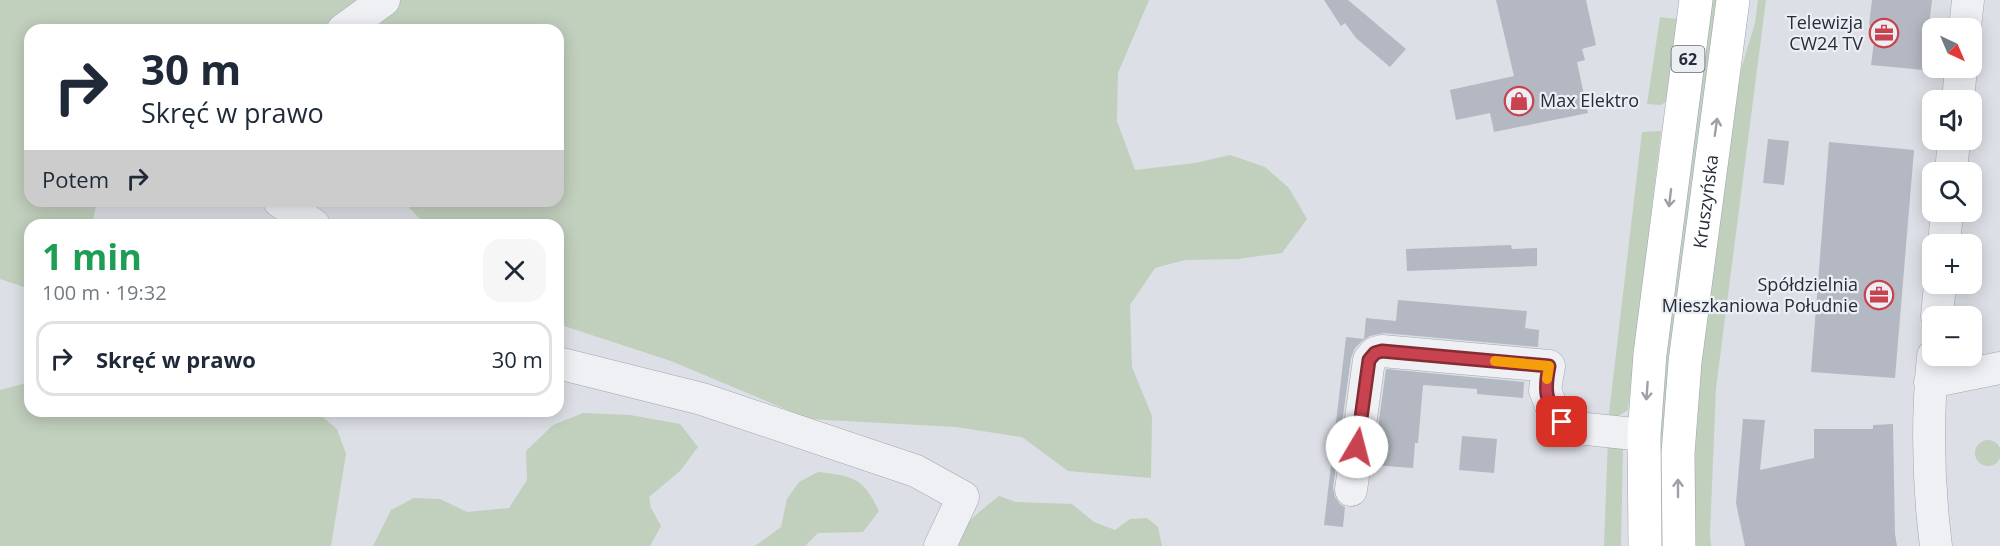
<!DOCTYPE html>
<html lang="pl">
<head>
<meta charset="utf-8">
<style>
  :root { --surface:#fff; --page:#f6f6f7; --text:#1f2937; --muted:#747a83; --line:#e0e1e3 }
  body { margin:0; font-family:"Open Sans",sans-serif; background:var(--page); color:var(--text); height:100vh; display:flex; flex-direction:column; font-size:22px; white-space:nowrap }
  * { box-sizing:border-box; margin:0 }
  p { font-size:20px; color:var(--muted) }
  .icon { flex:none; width:33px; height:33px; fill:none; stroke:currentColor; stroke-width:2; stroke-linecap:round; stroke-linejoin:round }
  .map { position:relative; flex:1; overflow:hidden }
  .side { position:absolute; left:24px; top:219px; width:540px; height:198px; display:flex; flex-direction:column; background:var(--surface); border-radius:18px; box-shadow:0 3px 15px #0003 }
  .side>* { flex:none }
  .top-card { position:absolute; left:24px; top:24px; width:540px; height:183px; border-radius:18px; box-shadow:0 3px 15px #0003; background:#fff; color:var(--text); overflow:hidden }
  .needle { width:39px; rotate:136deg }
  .controls { position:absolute; left:1922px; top:18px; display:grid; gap:12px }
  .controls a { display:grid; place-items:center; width:60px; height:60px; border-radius:12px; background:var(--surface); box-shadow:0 3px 15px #0003; font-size:30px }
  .pin { position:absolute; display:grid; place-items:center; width:51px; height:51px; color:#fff; margin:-26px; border-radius:12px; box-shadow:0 3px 9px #0006 }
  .me { position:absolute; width:66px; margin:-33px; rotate:8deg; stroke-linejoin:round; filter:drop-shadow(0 0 4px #0008) }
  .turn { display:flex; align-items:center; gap:21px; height:126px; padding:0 18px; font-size:27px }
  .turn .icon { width:78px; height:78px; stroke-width:2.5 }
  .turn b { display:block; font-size:42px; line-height:51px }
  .then { display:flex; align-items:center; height:57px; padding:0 18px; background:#0003; gap:12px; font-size:22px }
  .round { display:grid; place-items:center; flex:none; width:63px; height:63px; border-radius:18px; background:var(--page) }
  .headline { display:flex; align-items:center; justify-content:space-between; height:102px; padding:0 18px }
  h1 { font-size:36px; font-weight:700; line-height:45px; color:#1e9e55 }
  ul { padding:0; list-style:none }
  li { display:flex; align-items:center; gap:18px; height:75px; margin:0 12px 9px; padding:0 6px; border:3px solid var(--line); border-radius:18px }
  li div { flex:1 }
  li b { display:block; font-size:22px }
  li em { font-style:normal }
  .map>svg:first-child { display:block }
  .green { fill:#c1cfbd }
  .building { fill:#b3b8c2 }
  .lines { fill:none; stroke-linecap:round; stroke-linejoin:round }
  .minor-casing { stroke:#a2a6af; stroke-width:33 }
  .major-casing { stroke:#9ca3b1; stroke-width:34 }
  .minor { stroke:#eef0f4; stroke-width:32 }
  .major { stroke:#fff; stroke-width:33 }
  .oneway { stroke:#9da0a7 }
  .route-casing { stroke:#822c33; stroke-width:15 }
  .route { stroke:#c8434f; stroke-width:10 }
  .slow { stroke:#f59e0b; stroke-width:10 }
  .labels { text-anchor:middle; stroke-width:4.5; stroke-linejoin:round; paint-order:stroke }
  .shield { fill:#ebeef3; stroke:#616672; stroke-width:1.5 }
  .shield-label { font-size:16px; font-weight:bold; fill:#262c3b }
  .poi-label { font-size:18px; fill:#262c3b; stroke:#ebeef3; text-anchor:end }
  .street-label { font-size:18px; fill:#262c3b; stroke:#ebeef3 }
</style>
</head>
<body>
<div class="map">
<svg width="2000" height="546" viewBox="0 0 2000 546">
  <rect width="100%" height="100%" fill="#dcdfe5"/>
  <path class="green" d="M0 0H1149L1118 73 1117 121 1135 170 1195 163 1230 155 1265 167 1289 188 1307 219 1282 253 1238 259 1185 260 1155 268 1130 305 1132 367 1152 416 1151 478 1068 471 1022 437 956 427 809 419 671 361 558 324V225H426L403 201H558V30H382L376 5 337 30H30V201H97L92 225H30V289L0 279Z
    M1710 0H1719L1665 546H1660L1659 424 1663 359Z
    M1758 0H1766L1716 388 1710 533 1711 546H1694V474L1698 382 1737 83 1755 23Z
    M1660 17 1677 19 1668 100 1661 105 1647 104Z
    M1661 131 1628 410 1608 422 1642 132Z
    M30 382V411H315L337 429 346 454 331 546H0V390Z
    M583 413 630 415 680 424 698 447 680 471 649 497 651 508 661 526 650 546H373L391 510 414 498 440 499 467 512 509 508 527 480 526 451 553 425Z
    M1608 438 1623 448 1621 546H1604Z
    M1975 453a13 13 0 1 1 26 0a13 13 0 1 1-26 0Z
    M818 472C852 476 863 477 879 511L863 532 818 533 805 546H755L781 527 787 499 799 482Z
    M999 496 1016 502 1072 504 1094 522 1115 530 1130 519 1147 518 1158 527 1162 546H951C963 524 980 511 999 496Z"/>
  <path class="building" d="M1324 0H1348L1406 49 1390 67 1356 38 1345 23 1341 26Z
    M1496 0H1586L1596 45 1582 49 1585 60 1577 62 1588 113 1494 132 1490 113 1456 120 1450 90 1514 76Z
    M1872 0H1932L1924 70 1871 65 1876 26 1869 25Z
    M1768 139 1789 141 1784 185 1763 183Z
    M1829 142 1914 150 1895 378 1811 372Z
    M1511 245 1512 249 1537 248V266L1407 271 1406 249Z
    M1398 300 1527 311 1525 328 1539 330 1538 347 1384 333 1370 336 1362 341 1355 348 1351 358 1333 488 1335 497 1340 504 1345 507 1343 527 1324 525 1346 337 1364 339 1366 318 1396 321Z
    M1386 369 1524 382 1523 398 1477 394V389L1423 385 1418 443H1415L1413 468 1373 465Z
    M1743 419 1765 420 1760 470 1814 458V429H1873V425L1893 424 1895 534 1897 546H1745L1736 503Z
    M1462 436 1497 439 1494 473 1459 470Z"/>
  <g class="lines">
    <g class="minor-casing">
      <path id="minor" d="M1965 28 1968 0
        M343 30 384 0
        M1958 100 1961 68
        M1951 172 1954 140
        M279 201 314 225
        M1944 244 1947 212
        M1937 316 1940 284
        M1933 356C1927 418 1928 483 1936 546
        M558 363 702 399 916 471 963 497 940 546
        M1930 382 2000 368
        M1351 490 1369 360 1375 353 1382 351 1549 366 1545 390 1553 411 1562 422 1577 428 1644 435"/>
    </g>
    <g class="major-casing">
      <g id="major">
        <path d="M1645 546 1644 435 1650 354 1696 0"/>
        <path id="s1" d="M1679 546 1678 453 1685 362 1733 0"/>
      </g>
    </g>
    <use href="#minor" class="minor"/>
    <use href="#major" class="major"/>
  </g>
  <defs><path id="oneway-shaft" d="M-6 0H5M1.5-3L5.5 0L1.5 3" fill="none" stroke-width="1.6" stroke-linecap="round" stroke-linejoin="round" transform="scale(1.5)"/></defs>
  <g class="oneway">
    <use href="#oneway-shaft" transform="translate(1716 127) rotate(-82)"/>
    <use href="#oneway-shaft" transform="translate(1670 198) rotate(97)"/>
    <use href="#oneway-shaft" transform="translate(1647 391) rotate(94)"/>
    <use href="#oneway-shaft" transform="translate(1678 488) rotate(-90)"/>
  </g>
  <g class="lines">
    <g class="route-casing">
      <path id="route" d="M1357 447 1369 360 1375 353 1382 351 1549 366C1544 392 1545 400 1562 422"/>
    </g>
    <use href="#route" class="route"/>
    <path class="slow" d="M1495 361 1549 366 1547 379"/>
  </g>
  <defs>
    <g id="office-ring" transform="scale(1.5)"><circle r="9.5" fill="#ebeef3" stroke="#c8434f" stroke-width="1.5"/><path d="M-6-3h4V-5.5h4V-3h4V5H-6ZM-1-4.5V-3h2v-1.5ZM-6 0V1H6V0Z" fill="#c8434f"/></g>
    <g id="shop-ring" transform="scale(1.5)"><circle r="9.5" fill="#ebeef3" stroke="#c8434f" stroke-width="1.5"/><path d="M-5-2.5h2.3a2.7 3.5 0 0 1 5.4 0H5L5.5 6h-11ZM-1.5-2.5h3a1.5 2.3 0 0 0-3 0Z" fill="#c8434f"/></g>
  </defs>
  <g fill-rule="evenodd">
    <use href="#office-ring" x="1884" y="33"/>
    <use href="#shop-ring" x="1519" y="101"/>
    <use href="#office-ring" x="1879" y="295"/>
  </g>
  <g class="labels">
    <rect class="shield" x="1671.5" y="46" width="33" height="26" rx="4.5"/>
    <g class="shield-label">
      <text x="1688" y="65">62</text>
    </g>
    <g class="poi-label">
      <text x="1863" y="29">Telewizja<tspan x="1863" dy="21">CW24 TV</tspan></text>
      <text x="1540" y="107" text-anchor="start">Max Elektro</text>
      <text x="1858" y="291">Spółdzielnia<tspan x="1858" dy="21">Mieszkaniowa Południe</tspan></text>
    </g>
    <g class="street-label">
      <text dy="6" stroke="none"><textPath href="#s1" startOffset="346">Kruszyńska</textPath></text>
    </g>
  </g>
</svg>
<div class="controls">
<a><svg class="needle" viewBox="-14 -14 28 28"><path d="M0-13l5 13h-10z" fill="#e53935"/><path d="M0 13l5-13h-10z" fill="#747a83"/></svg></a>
<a><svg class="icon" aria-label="sound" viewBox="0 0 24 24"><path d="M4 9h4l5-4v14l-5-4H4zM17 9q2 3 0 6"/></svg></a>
<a><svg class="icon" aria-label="search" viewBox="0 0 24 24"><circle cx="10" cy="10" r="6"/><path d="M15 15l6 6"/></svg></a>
<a>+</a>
<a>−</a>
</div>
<div class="pin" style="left:1562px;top:422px;background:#d93025"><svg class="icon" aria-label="arrive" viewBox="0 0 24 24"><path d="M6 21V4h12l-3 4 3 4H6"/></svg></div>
<svg class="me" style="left:1357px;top:447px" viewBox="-20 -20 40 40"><circle r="19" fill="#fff"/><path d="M0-13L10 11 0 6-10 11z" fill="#c8434f"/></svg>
<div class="top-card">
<div class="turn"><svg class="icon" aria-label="right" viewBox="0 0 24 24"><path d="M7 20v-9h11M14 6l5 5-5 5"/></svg><div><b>30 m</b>Skręć w prawo</div></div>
<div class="then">Potem<svg class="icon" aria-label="right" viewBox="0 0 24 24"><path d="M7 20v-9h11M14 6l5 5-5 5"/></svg></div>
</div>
<section class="side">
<div class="headline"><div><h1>1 min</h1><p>100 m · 19:32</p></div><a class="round"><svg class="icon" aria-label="close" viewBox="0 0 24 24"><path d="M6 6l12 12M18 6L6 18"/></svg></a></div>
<ul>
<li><svg class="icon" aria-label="right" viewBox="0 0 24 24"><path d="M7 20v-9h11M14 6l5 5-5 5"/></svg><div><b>Skręć w prawo</b></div><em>30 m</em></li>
</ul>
</section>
</div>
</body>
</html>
